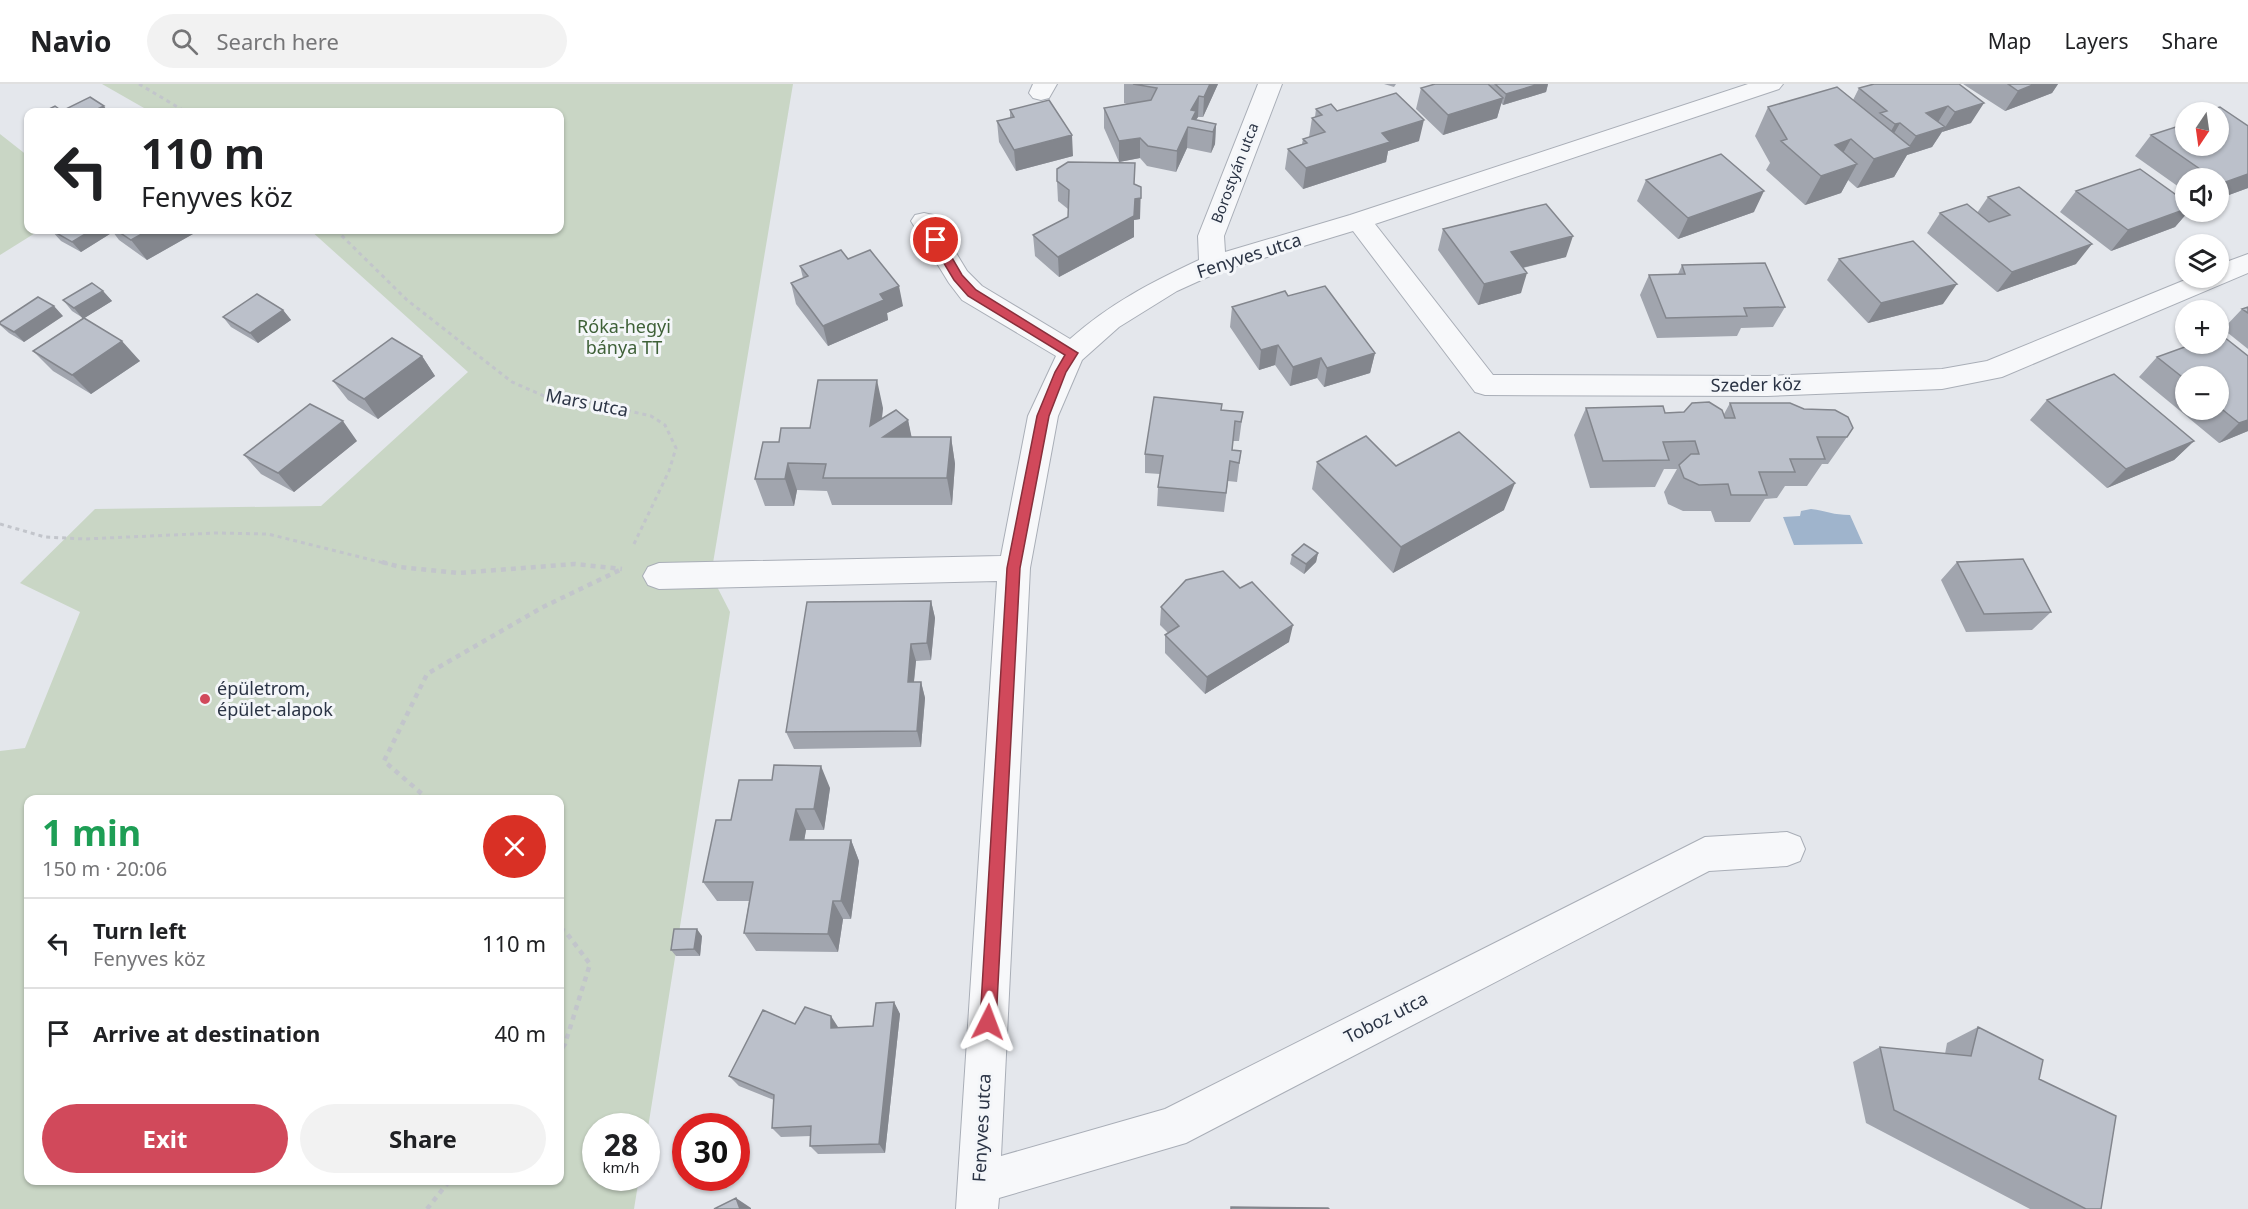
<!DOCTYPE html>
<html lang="en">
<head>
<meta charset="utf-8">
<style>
  :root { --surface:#fff; --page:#f2f2f2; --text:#202124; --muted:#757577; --line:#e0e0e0; --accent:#d1495b }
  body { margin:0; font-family:"Noto Sans",sans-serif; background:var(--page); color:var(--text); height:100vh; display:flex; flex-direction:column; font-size:22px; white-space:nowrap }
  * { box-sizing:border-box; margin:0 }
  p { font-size:20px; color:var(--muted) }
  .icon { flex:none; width:33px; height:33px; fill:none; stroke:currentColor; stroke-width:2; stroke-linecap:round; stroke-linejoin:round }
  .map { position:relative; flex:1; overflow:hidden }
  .details { position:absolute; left:24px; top:711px; width:540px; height:390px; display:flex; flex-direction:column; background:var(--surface); border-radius:12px; box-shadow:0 2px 4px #0004 }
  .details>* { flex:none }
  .guide { position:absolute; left:24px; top:24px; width:540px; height:126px; border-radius:12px; box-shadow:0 2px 4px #0004; background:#fff; color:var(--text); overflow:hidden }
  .needle { width:39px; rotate:193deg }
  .tools { position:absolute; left:2175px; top:18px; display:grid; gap:12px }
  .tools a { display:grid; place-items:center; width:54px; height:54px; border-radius:50%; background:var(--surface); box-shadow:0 2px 4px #0004; font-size:30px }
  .speed { position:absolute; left:582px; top:1029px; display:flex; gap:12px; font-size:30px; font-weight:700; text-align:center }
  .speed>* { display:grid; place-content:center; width:78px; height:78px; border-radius:50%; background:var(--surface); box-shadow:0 2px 4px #0004; line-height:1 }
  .speed small { font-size:15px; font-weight:400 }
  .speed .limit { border:9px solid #d22; background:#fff; color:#111 }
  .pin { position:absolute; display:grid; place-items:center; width:51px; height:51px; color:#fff; margin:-26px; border:3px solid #fff; border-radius:50%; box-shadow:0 2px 6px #0007 }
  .me { position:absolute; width:66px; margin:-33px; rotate:3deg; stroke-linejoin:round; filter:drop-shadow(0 0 4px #0008) }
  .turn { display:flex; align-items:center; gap:21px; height:126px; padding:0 18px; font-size:27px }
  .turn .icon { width:78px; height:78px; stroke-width:2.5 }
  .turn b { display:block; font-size:42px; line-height:51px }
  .round { display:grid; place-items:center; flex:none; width:63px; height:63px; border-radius:32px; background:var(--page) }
  .head { display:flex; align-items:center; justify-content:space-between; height:102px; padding:0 18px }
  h1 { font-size:36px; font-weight:700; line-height:45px; color:#1e9e55 }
  .primary-button { display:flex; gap:12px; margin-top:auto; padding:12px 18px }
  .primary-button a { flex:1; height:69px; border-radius:36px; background:var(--accent); color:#fff; font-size:24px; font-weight:700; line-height:69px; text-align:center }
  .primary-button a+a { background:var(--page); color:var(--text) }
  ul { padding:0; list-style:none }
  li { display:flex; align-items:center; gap:18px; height:90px; padding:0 18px; border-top:2px solid var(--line) }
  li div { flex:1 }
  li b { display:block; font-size:22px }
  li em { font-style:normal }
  header { display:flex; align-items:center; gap:36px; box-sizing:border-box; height:84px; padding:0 30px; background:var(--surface); border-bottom:2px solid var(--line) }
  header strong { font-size:28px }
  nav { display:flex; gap:33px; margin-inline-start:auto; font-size:21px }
  .search { width:420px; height:54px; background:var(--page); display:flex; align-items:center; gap:15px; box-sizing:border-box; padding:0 21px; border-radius:33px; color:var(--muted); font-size:22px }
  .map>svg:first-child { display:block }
  .green { fill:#c9d6c5; fill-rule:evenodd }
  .water { fill:#9fb4cc }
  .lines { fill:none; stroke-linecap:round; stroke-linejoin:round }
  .minor-casing { stroke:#a9aeb7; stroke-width:2 }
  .path-far1 { stroke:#c2c5cb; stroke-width:3; stroke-dasharray:4 4; stroke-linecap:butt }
  .path { stroke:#c2c5cb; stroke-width:4.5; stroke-dasharray:5 5; stroke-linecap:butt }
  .minor { fill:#f7f8fa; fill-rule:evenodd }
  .wall { fill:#a1a5ae; fill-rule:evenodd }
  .shaded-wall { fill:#83868d }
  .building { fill:#bbc0ca; stroke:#83868d; stroke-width:1.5 }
  .route { fill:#d1495b; stroke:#882f3b; stroke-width:1.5 }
  .poi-dot { fill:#d1495b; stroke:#f4f6f9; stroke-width:2 }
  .labels { text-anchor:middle; stroke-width:6; stroke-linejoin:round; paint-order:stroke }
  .far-street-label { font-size:15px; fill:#2b3445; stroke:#f4f6f9 }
  .street-label { font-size:18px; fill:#2b3445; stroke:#f4f6f9 }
  .park-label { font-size:18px; fill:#3f6138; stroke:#f4f6f9 }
  .poi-label { font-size:18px; fill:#2b3445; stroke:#f4f6f9; text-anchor:start }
</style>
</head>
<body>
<header>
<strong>Navio</strong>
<div class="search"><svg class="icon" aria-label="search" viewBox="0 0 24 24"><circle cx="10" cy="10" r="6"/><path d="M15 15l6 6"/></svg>Search here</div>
<nav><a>Map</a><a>Layers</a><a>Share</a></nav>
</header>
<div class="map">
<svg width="2248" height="1125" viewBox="0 0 2248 1125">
  <rect width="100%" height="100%" fill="#e4e7ec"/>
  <path class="green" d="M102 0H793L711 491 730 528 647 1050 646 1042H596V1094H639L634 1125H0V667L25 664 80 528 20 499 95 425 321 422 468 288 310 146H560V28H151ZM28 716H560V1096H28Z
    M0 50 28 72V146H40L0 171Z"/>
  <path class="water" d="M1811 425C1827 427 1833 431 1850 431L1863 460 1794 461 1783 433 1800 432 1801 427Z"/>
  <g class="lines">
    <g class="minor-casing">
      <path id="minor" d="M1033 0H1057L1049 14 1041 16 1033 14 1029 9Z
        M1258 0H1282L1224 152 1225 168 1350 131 1748 0H1783L1779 5 1375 140 1493 291 1767 292 1942 285 1987 277 2190 194H2218V181L2248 170V189L2002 293 1942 305 1767 312 1485 311 1475 308 1353 147 1221 187 1177 207 1119 243 1082 276 1058 332 1030 484 1001 1072 1165 1025 1705 753 1787 748 1800 753 1805 765 1800 777 1787 782 1709 787 1186 1059 999 1114 998 1125H956L997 497 659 505 648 501 643 492 648 483 659 479 1001 472 1028 332 1056 272 962 216 949 199 911 137 915 131 924 129 933 131 967 187 982 202 1070 255C1111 219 1150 199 1199 176L1198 152Z"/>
    </g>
    <path class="path-far1" d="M139 0 186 28
      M336 146 407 216 512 298 544 312 586 317 651 332 665 341 676 364 669 387 633 462
      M0 440 45 453 85 455 216 449 268 450 388 480"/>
    <path class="path" d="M382 478 400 483 458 489 575 480 622 485
      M429 716 384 677 427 590 543 523 622 485
      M560 845 565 847 590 880 565 960 560 967
      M427 1125 450 1096"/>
    <use href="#minor" class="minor"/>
  </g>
  <path class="wall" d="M1124 0H1218L1203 33H1198L1196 36 1216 40 1215 60 1211 69 1187 64 1176 88 1147 82 1140 74 1119 78 1104 44V24L1127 20 1124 19Z
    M1384 0H1396L1394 3Z
    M1435 0H1548L1546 8 1503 21 1501 19 1497 34 1443 51 1416 25 1421 4Z
    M1959 0 1971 39 1942 48 1932 63 1907 71 1894 93 1857 104 1848 96 1841 109 1805 121 1766 86 1770 79 1755 52 1768 23 1853 16 1859 4Z
    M1963 0H2058L2052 9 2005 27Z
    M1316 25 1337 27 1419 57 1388 67 1386 78 1303 105 1285 85 1288 65 1302 60 1303 55 1309 53 1312 34 1315 33Z
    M1010 26 1073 72 1016 87 999 58 997 37 1010 34Z
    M2218 28 2248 42V104L2218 115V94H2186V108L2135 72 2151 51 2184 42 2186 40V62H2218Z
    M1646 96 1754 128 1678 155 1637 117Z
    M1057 97 1134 100 1140 135 1134 136V153L1059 193 1035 172 1033 151 1068 133V125L1058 117Z
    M2076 107 2186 128H2188L2175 143 2111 167 2060 128Z
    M1988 113 2076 180 1997 208 1927 149 1940 129H1977Z
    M1443 145 1566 173 1523 184 1521 209 1478 221 1438 166Z
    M51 146H200L147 176 119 156 113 148 81 168 61 157Z
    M1839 175 1943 220 1868 239 1827 196Z
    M1682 181 1785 223 1773 243 1741 244 1737 252 1657 254 1640 211 1649 191 1678 190Z
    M800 182 903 222 887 229 888 236 828 262 796 220 791 199 803 194Z
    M103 207 112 217 84 234 140 277 91 310 53 287 33 267 83 234 72 227 63 216Z
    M1288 212 1375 269 1370 289 1324 303 1317 294 1290 302 1275 281 1259 286 1230 243 1232 223Z
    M2248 223V265L2223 245 2242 225Z
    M283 226 291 236 258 259 231 243 223 233Z
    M63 232 24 258 9 249 0 241V238Z
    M422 272 435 292 378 335 348 316 333 297Z
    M2248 272V347L2219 359 2139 293 2157 273ZM2186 292H2218V326H2186Z
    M2047 316 2194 357 2174 376 2107 404 2030 336Z
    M1730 319 1847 353 1828 380H1822L1807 402H1785L1777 414 1765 415 1750 438H1715L1711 427H1683L1668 420 1664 408 1677 385H1664L1655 403 1590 404 1574 351 1586 324 1665 329 1724 330Z
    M883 324 882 335 908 336 911 353H951L955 380 952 421H832L827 407 797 406 794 422H765L755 395 779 358 810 344Z
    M1221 326 1243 328 1239 357H1233L1232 366 1241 367 1237 398 1228 397 1224 428 1157 422 1158 403 1160 390 1145 389V370Z
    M357 357 294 408 261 390 244 371Z
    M1317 378 1396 382 1504 426 1393 489 1312 405Z
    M1318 469 1316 478 1304 490 1290 480 1292 471Z
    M1957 478 2051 528 2032 546 1966 548 1941 496Z
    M931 517 935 534 931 576 916 577 914 598H921L925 614 921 663 794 665 786 648Z
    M1161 523 1289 558 1205 610 1165 569V551L1168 549 1160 541Z
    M830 704 824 746H806L804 756H851L859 777 851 835H843L838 868 756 867 744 849 749 817H717L703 798 731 736Z
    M702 852 700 872H676L671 866Z
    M894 918 900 930 885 1069 818 1070 810 1062 811 1052 781 1053 772 1044 774 1016 739 1002 729 992 795 940 838 944 873 942Z
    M1978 943 2039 995 2101 1125H2030L1866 1039 1853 978 1880 963 1945 970 1947 959Z"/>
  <path class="shaded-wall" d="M1210 0H1218L1203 33 1204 13Z
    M1539 0H1548L1546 8 1503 21 1506 10Z
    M2035 0H2058L2052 9 2005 27 2018 7Z
    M1199 12 1198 33 1191 43V26Z
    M1503 14 1497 34 1443 51 1448 31Z
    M1984 19 1971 39 1942 48 1955 28Z
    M104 22 108 28H91Z
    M1948 22 1935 43 1926 29Z
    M1424 36 1419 57 1388 67 1386 78 1303 105 1306 84 1382 49Z
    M1900 39 1888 60 1883 61 1895 40Z
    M1216 40 1215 60 1211 69 1213 48Z
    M1188 43 1187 64 1176 88 1177 67Z
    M1945 43 1932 63 1907 71 1894 93 1857 104 1874 75 1908 64 1916 52Z
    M1072 51 1073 72 1016 87 1014 66Z
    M1140 54V74L1119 78V57Z
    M1851 55 1834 85 1835 61Z
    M1857 80 1841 109 1805 121 1821 92Z
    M2248 90V104L2218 115V102L2220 100Z
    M1141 103 1140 135 1134 136V153L1059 193 1058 173 1135 115Z
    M1764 107 1754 128 1678 155 1688 134Z
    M2186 125V128H2188L2175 143 2111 167 2128 146Z
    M92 146H111L113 148 81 168 72 158Z
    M149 146H200L147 176 131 156Z
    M1573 152 1566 173 1505 188 1511 168Z
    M2092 160 2076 180 1997 208 2012 188Z
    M1527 189 1521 209 1478 221 1484 200Z
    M1957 200 1943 220 1868 239 1881 219Z
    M899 202 903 222 887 229 888 236 828 262 823 242 880 210Z
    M103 207 112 217 83 235 74 224Z
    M54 222 63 232 24 258 14 248Z
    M283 226 291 236 258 259 250 249Z
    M122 257 140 277 91 310 72 291Z
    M1278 261 1275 281 1259 286 1261 266Z
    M1375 269 1370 289 1324 303 1327 284Z
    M422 272 435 292 378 335 364 315Z
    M1321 274 1317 294 1290 302 1293 283Z
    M877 296 883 324 877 369 870 342Z
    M908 336 914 364 883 353Z
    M2248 336V347L2219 359 2239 339Z
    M343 337 357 357 294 408 278 389Z
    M951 353 955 380 952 421 947 394Z
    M2194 357 2174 376 2107 404 2126 385Z
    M788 379 797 406 794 422 785 395Z
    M1515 399 1504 426 1393 489 1401 463Z
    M1318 469 1316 478 1304 490 1306 480Z
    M931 517 935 534 931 576 927 559Z
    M1293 541 1289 558 1205 610 1207 593Z
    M911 560 916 577 912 615 908 598Z
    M921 598 925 614 921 663 917 647Z
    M821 682 830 704 824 746 814 725Z
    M796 725 806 746 801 776 790 756Z
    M851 756 859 777 851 835 841 817Z
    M833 817 843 835 838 868 828 850Z
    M697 845 702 852 700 872 694 865Z
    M894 918 900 930 885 1069 879 1060Z
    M831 932 838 943V955L831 944Z
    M736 1114 751 1124V1125H740Z"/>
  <path class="building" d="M1133 0H1210L1204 13 1199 12 1191 26 1196 27 1192 35 1216 40 1213 48 1188 43 1177 67 1148 62 1140 54 1119 57 1104 24 1151 16 1157 4Z
    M1435 0H1488L1503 14 1448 31 1421 4Z
    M1495 0H1539L1506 10Z
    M1874 0H1959L1984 19 1955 28 1948 22 1926 29 1945 43 1916 52 1900 39 1895 40 1880 29 1887 27 1859 4Z
    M2008 0H2035L2018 7Z
    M1837 3 1911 63 1874 75 1851 55 1835 61 1857 80 1821 92 1781 57 1787 55 1768 23Z
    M1396 9 1424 36 1382 49 1390 58 1306 84 1288 65 1307 59 1303 55 1325 48 1312 34 1322 31 1316 25 1331 20 1337 27Z
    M90 13 104 22 91 28H43L55 22 62 27Z
    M1049 16 1072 51 1014 66 997 37 1014 33 1010 26Z
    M2220 23 2248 42V90L2220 100 2218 98V94H2213L2151 51 2182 41 2186 43V62H2218V54L2224 53 2218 49V28H2202Z
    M1721 70 1764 107 1688 134 1646 96Z
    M1068 78 1135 79 1134 100 1141 103V114L1135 115 1134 132 1058 173 1033 151 1068 133 1069 106 1057 97V85Z
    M2140 85 2186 118V125L2128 146 2076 107Z
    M2019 103 2092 160 2012 188 1940 129 1967 120 1989 138 2010 131 1988 113Z
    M1546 120 1573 152 1511 168 1527 189 1484 200 1443 145Z
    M51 146H92L72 158Z
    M116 146H149L131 156Z
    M1913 157 1957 200 1881 219 1839 175Z
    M841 166 848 175 870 166 899 202 880 210 884 216 823 242 791 199 808 192 800 182Z
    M1765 179 1785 223 1744 224 1747 232 1666 234 1649 191 1685 190 1682 181Z
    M92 199 103 207 74 224 63 216Z
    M1325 202 1375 269 1327 284 1321 274 1293 283 1278 261 1261 266 1232 223 1285 207 1288 212Z
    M257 210 283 226 250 249 223 233Z
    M38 213 54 222 14 248 0 240V238Z
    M2248 223V229L2242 225Z
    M84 234 122 257 72 291 33 267Z
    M2219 249 2248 272V336L2239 339 2218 322V292H2186V296L2157 273 2193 260H2218Z
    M392 254 422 272 364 315 333 297Z
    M2114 290 2194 357 2126 385 2047 316Z
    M818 296H877L870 342 896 326 908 336 883 353H951L947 394H823L826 380 788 379 785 395H755L763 358H779L781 344H810Z
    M1154 313 1222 320 1221 326 1243 328 1241 338 1235 337 1232 366 1241 367 1239 379 1230 377 1226 409 1158 403 1163 372 1145 370Z
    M1709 318 1722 326 1725 334H1735L1730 319H1790L1804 325 1835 326 1848 333 1853 344 1847 353H1817L1825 375H1790L1795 388H1759L1767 411H1731L1728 400 1699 401 1684 394 1679 381 1691 370H1699L1695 357 1663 358 1669 376 1603 377 1586 324 1663 322 1665 329 1684 328 1692 319Z
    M310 320 343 337 278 389 244 371Z
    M1459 348 1515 399 1401 463 1317 378 1366 352 1396 382Z
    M1304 460 1318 469 1306 480 1292 471Z
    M2023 475 2051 528 1984 530 1957 478Z
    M1223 487 1240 504 1252 498 1293 541 1207 593 1165 551 1179 542 1161 523 1186 496Z
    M931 517 927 559 911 560 908 598H921L917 647 786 648 807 518Z
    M774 681 821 682 814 725H796L790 756H851L841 817H833L828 850 744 849 753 798H703L716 736H731L739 696H772Z
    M674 845H697L694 865 671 866Z
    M894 918 879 1060 810 1062 811 1042 772 1044 774 1011 729 992 763 926 795 940 805 923 831 932V944L873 942 876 919Z
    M1978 943 2043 976 2039 995 2116 1032 2101 1125H2086L1894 1026 1880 963 1971 972Z
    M736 1114 740 1125H714Z
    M1231 1123 1328 1124 1329 1125H1231Z"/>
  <path class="route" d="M936 152 940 153 962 191 976 206 1078 269 1066 288 1049 332 1020 484 996 938 994 944 988 946 982 944 980 938 1007 484 1037 332 1055 288 1065 271 968 212 954 196 930 156Z"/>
  <circle class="poi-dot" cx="205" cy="615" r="6"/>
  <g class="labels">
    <g class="far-street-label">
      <text transform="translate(1235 89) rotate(-69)" y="5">Borostyán utca</text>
    </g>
    <g class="street-label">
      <text transform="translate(1249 172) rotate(-18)" y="6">Fenyves utca</text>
      <text transform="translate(1756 301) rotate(-1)" y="6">Szeder köz</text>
      <text transform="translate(587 319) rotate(11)" y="6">Mars utca</text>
      <text transform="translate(1386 934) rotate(-27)" y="6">Toboz utca</text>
      <text transform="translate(982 1044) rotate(-87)" y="6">Fenyves utca</text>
    </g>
    <g class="park-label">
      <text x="624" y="249">Róka-hegyi<tspan x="624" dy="21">bánya TT</tspan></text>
    </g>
    <g class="poi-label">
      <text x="217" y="611">épületrom,<tspan x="217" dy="21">épület-alapok</tspan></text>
    </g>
  </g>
</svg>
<div class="tools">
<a><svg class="needle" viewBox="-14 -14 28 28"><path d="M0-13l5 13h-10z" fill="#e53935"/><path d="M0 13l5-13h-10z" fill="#757577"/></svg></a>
<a><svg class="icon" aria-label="sound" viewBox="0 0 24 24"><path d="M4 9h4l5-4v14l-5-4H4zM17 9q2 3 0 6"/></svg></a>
<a><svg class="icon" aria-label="layers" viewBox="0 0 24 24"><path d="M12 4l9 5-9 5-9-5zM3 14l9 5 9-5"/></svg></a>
<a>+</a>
<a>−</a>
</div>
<div class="speed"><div>28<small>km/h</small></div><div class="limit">30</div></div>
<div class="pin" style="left:936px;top:156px;background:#d93025"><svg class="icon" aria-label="arrive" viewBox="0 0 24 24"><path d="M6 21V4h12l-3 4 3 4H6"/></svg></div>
<svg class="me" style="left:988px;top:938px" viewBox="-20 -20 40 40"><path d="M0-17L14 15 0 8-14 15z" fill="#d1495b" stroke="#fff" stroke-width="4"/></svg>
<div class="guide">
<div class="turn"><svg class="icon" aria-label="left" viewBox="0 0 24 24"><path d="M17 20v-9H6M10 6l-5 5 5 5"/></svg><div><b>110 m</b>Fenyves köz</div></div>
</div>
<section class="details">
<div class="head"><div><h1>1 min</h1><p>150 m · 20:06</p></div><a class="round" style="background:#d93025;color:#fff"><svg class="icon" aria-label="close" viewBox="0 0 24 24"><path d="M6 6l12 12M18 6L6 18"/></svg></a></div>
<ul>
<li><svg class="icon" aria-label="left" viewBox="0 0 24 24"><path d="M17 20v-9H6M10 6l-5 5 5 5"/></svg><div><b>Turn left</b><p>Fenyves köz</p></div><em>110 m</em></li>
<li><svg class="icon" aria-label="arrive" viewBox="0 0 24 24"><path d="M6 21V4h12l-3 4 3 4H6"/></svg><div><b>Arrive at destination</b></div><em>40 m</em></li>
</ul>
<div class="primary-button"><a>Exit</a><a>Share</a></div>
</section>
</div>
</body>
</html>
